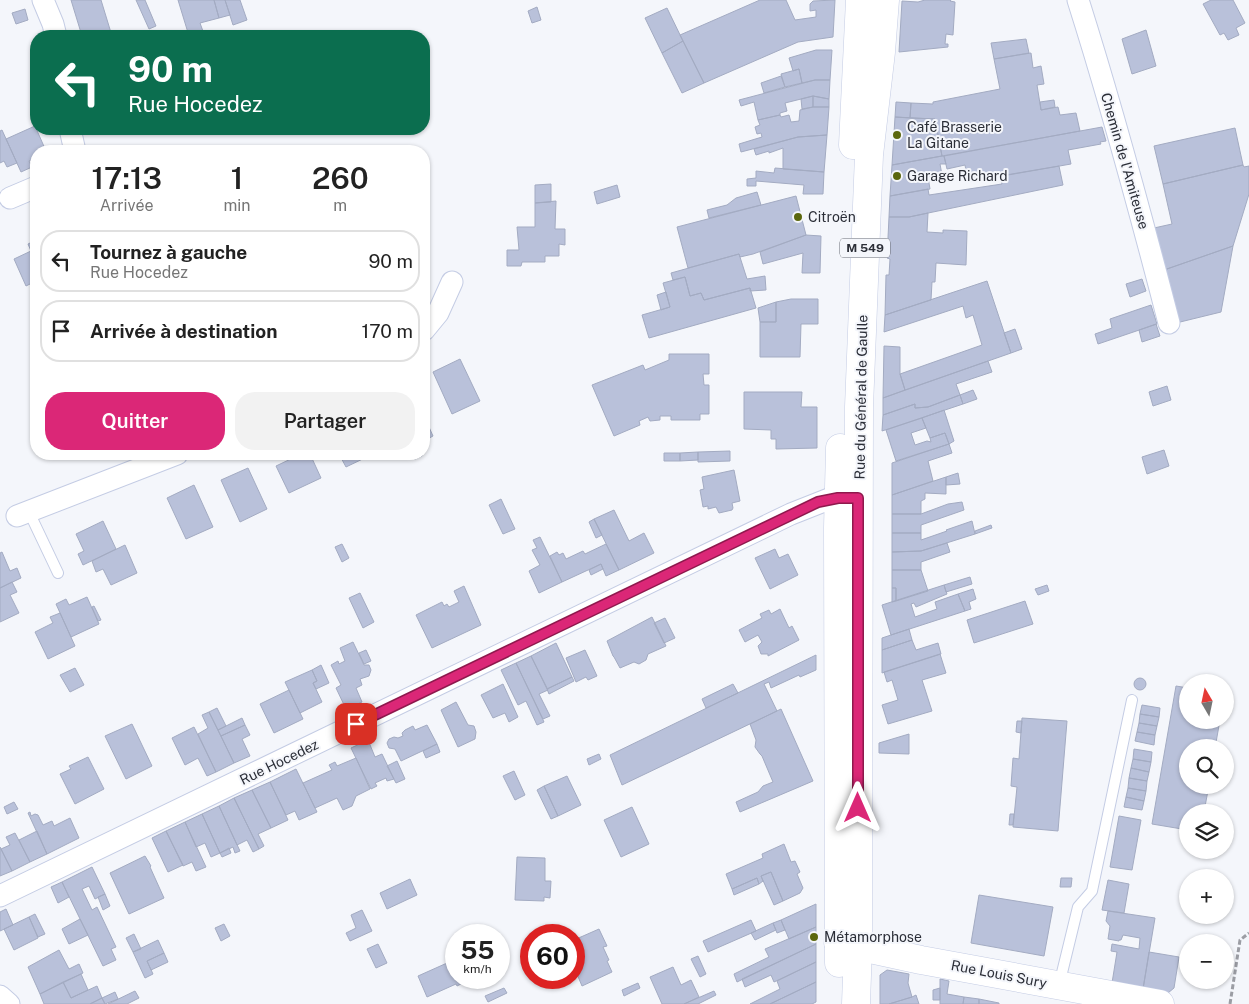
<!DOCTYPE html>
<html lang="fr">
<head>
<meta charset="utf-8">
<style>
  :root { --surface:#fff; --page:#f2f2f2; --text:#222; --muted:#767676; --line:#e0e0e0; --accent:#db2777 }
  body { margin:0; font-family:"Public Sans",sans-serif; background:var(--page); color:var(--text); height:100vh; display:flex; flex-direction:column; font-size:19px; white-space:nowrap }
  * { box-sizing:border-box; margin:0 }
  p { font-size:16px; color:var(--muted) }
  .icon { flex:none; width:28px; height:28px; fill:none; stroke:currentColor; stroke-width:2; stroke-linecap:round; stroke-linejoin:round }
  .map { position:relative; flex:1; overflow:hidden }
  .side { position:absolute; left:30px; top:145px; width:400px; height:315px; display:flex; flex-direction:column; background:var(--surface); border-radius:20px; box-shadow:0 1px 4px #0004 }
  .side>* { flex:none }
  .guide { position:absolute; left:30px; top:30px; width:400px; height:105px; border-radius:20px; box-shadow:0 1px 4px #0004; background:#0b6e4f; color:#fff; overflow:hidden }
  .needle { width:32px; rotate:351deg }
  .tools { position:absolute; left:1179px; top:674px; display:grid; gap:10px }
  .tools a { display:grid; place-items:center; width:55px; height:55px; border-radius:50%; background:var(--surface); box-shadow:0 1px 4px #0004; font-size:25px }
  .speed { position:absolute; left:445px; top:924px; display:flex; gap:10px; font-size:25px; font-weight:700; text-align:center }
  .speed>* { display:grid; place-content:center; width:65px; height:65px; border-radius:50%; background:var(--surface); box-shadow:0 1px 4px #0004; line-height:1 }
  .speed small { font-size:12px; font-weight:400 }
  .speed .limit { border:8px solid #d22; background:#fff; color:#111 }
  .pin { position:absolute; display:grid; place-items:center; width:42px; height:42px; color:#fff; margin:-21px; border-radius:10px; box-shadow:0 2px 8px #0006 }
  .me { position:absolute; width:55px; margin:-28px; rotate:0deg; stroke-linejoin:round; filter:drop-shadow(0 0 4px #0008) }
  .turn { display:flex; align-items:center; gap:18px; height:105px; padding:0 15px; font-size:22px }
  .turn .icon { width:65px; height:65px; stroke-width:2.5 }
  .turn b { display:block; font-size:35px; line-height:42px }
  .eta { display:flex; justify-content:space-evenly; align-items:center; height:85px; text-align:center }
  .eta b { font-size:30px; font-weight:600; line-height:35px }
  .action { display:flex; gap:10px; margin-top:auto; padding:10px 15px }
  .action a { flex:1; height:58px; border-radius:20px; background:var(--accent); color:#fff; font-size:20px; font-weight:600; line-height:58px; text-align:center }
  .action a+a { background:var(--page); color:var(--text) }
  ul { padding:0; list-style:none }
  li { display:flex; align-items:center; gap:15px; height:62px; margin:0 10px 8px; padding:0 5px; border:2px solid var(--line); border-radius:20px }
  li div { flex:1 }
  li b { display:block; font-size:19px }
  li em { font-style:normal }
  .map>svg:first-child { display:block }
  .building { fill:#b9c1da; stroke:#a3abc2 }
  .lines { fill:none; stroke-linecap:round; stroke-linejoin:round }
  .service-casing { stroke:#c4cce4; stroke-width:12 }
  .minor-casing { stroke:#c4cce4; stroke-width:23 }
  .secondary-casing { stroke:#c4cce4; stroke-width:29 }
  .primary-casing { stroke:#c4cce4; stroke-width:29 }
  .path { stroke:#9b9da4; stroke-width:3; stroke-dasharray:5 2.5; stroke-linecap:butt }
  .service { stroke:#fff; stroke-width:10 }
  .minor { stroke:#fff; stroke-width:21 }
  .secondary { stroke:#fff; stroke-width:28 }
  .primary { stroke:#fff; stroke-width:28 }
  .route-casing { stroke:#8e194d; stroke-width:12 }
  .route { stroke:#db2777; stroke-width:9 }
  .poi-dot { fill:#5b670d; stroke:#f4f6fb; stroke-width:2 }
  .labels { text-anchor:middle; stroke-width:4; stroke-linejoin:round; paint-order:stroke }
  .shield { fill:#f4f6fb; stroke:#676a72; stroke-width:1 }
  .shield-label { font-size:12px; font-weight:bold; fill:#2b2e37 }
  .poi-label { font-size:14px; fill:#2b2e37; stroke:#f4f6fb; text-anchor:start }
  .street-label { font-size:14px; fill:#2b2e37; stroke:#f4f6fb }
</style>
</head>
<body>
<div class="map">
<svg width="1249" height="1004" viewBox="0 0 1249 1004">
  <rect width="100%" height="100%" fill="#f4f6fb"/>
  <path class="building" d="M71 0H101L112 36H82Z
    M136 0H145L156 26 149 29Z
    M178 0H214L219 18 200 23 204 34 202 36H189Z
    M214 0H225L230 15 219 18Z
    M225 0H240L247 20 233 25Z
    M760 0H786L795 20 816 17V10L810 11V4L813 1 835 0 833 37 798 42 704 83 680 35Z
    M925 0H951L950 1 955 2 953 35 946 34 945 44H948V47L899 52 902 1 918 2Z
    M1211 0H1233L1245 23 1236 28 1239 35 1228 40 1224 33 1220 35 1203 4Z
    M537 7 541 20 532 23 528 11Z
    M667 8 683 41 662 53 645 18Z
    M25 9 28 20 16 24 12 13Z
    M1146 30 1156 66 1132 74 1122 39Z
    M1026 39 1029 53 994 59 991 43Z
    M683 41 704 83 682 93 662 53Z
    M816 50H832L830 80H815L802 83 799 69 793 71 789 58Z
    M1031 53 1033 68 1041 66 1044 84 1037 85 1041 110 1058 107 1060 115 1076 113 1080 131 942 156 935 119 910 118 911 103 933 104V102L1000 89 994 59Z
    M799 69 802 83 785 87 781 74Z
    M781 76 785 87 764 93 761 83Z
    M815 80H830L829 99 813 96 785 103 787 111 780 113V115L758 120 754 102 741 106 739 100Z
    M813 96 829 99V107H813Z
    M813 96V107L802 109 801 99Z
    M1054 100 1055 107 1041 110 1040 102Z
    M896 102 911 103 910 118 895 117Z
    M813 107H829L827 135 798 137 741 152 739 144 762 137 761 133 757 134 755 127 760 125 758 120 780 115 781 117 789 115 791 122 799 121 800 110Z
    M895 117 935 119 942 156 892 165Z
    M35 126 46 151H36V158L29 161 32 167 21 172 6 139Z
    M1102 127 1106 141 1100 142 1101 144 1068 150 1071 164 968 182 965 165 947 169 944 156Z
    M1235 128 1243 165 1163 184 1154 146Z
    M2 130 17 163 7 167 4 161 0 163V131Z
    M827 135 824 172 783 169V148L769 153V151L756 155 754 149 798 137Z
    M942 156H944L946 164H940L942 175 928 177 930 189 890 196 892 165Z
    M1243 165 1244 167 1249 166V194L1233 246 1164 270 1154 228 1172 224 1163 184Z
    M1059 166 1063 185 909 217H889L890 196 928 189 929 195 1002 184 1000 176Z
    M775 168 824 172 823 194H803L804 185 756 181V186H747V179L756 178V171L774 173Z
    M551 184V202L535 203V185Z
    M617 185 620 197 597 204 594 192Z
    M757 192 761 205 709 218 707 210 727 205 736 198Z
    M796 196 806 235 753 254 740 257 739 254 688 268 677 227Z
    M556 201 555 229H565V245L559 244V256H545V262H522L521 266H507V250H519L517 227H535V203Z
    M928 213 927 232 943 233V230L967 231 966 265 936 263 935 282H932L931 300 885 315 886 275H889L890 259 887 258 889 217H909Z
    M806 235 821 236 820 273H802L803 253 763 264 760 252Z
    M36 240V281L26 286 14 259 31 251 28 244Z
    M1233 246 1221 312 1176 323 1164 270Z
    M739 254 747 279 765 276 766 290 750 291V288L704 300 701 293 690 296 685 277 673 280 671 273Z
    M685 277 690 296 701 293 704 300 750 288 756 308 649 338 642 315 670 307 663 283Z
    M1142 279 1146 291 1130 297 1126 284Z
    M987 281 1011 353 905 390 900 374 982 345 973 315 966 318 963 306 884 332 885 315Z
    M666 292 670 307 661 310 657 295Z
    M791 299H818V324H801L800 357H760V322H776V302Z
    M776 302V322H760L758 308Z
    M1151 305 1157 324 1098 344 1095 334 1112 328 1110 319Z
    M1156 324 1160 336 1142 342 1139 330Z
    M1015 329 1022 349 1011 353 1004 333Z
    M884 346 900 347V374L905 390 883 398Z
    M669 354H709V374H703L704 385H709V414H700V420H671V416H660V420L650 421 648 417 639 421 640 425 614 436 592 385 643 365 645 370 669 360Z
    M460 359 480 401 452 414 433 372Z
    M988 361 992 372 956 384 960 395 928 407 915 408V404L883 415V398Z
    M1167 386 1171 400 1153 406 1149 392Z
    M973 390 977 399 963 404 960 395Z
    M744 392H802L801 407H817V448L776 449V439H771V430L744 429Z
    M960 395 963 404 882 431 883 415 915 404V408L928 407Z
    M944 410 954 441 949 444 945 433 930 438 922 418Z
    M424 416 433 436 424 441Z
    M922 418 926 428 911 433 915 445 927 441 931 442 930 438 945 433 949 444 896 461 886 430Z
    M949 444 952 453 928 461 933 481 892 495V463Z
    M1164 450 1169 466 1147 474 1142 457Z
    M730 451V461L698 462V452Z
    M698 452V460L680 461V453Z
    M664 453H680V461H664Z
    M295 454H310L321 478 289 493 276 466 297 456Z
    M339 454H373L346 467Z
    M410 454H423L422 456 415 459 412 458Z
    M248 468 267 509 240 522 221 480Z
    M734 470 740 501 732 503 733 508 732 510 719 513 716 507 708 509V506L703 507 700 490 704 489 702 477Z
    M958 473 960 484 946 485V477Z
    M946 477V494L925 493V499L921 501V514H892V495Z
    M194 485 213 527 186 539 167 498Z
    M501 499 515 529 503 534 489 505Z
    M962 502 964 510 921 525V533H892V514H921L948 504Z
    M614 510 629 541 644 533 654 553 619 570 594 519Z
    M594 519 602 535 596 538 589 522Z
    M103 521 116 549 83 565 78 554 84 551 76 534Z
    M972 521 975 534 921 551 892 552V533H921V540L947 531 946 530Z
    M991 525 992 528 975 534V531Z
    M540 537 562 582 539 593 529 571 540 565 532 550 537 548 533 540Z
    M947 543 950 552 921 562V570H892V552L921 551Z
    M342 544 349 558 342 562 335 547Z
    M606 544 619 570 606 576 601 564 562 582 550 556 557 552 559 555 563 553 566 559 583 551 585 554Z
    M125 545 137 573 111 585 103 569 96 572 92 561Z
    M775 549 779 558 788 554 798 575 770 589 755 558Z
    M2 552 10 571 17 568 21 578 0 588V553Z
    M601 564 603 569 591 575 589 570Z
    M892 570H921L928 591 896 601V588H892Z
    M970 577 972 584 946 592 944 585Z
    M12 582 17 592 10 595 19 613 0 622V588Z
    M944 585 947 594 916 607 914 603 911 604 915 617 937 609 935 602 958 594 965 611 891 635 882 605Z
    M1047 585 1049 591 1038 595 1035 589Z
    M464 586 481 625 432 648 416 615 442 602 444 606 447 604 449 607 459 602 454 591Z
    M892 588H896V601L892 602Z
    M973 589 976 599 969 602 971 609 965 611 958 594Z
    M360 593 374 622 363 628 349 598Z
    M87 597 99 624 71 637 56 604 66 599 69 605Z
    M1025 601 1033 624 974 643 967 620Z
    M94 606 101 620 98 621 92 607Z
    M780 609 789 628 792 626 799 640 768 656V654H761L758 646 762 642 758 635 745 642 739 630 762 618 760 614 769 610 771 614Z
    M60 613 75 646 48 659 35 632 53 623 50 617Z
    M652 617 666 646 648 654 646 660 639 664 634 662 620 668 614 657 613 656 607 641Z
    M665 618 675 638 664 643 654 623Z
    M909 629 912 640 882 650V638Z
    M912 640 916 650 938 643 941 654 882 673V650Z
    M353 642 364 665H369L371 670 369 676 360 679 362 685 356 688 362 702 346 709 336 688 341 685 331 665 338 661 339 664 345 661 340 648Z
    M556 643 572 677 547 689 531 656Z
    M366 650 371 661 364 664 359 653Z
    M585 650 597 676 588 680 586 677 576 682 566 658Z
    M940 654 946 673 922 680 932 711 888 724 882 705 898 700 892 680 887 682 884 672Z
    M816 655V670L800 677 799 675 771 688 769 682 764 684 777 711 622 785 610 755Z
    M531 656 548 690 539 694 550 716 543 719 516 663Z
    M516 663 544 722 537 725 526 701 518 705 501 670Z
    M321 665 329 683 316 689 313 683 317 681 312 670Z
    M75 668 84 685 70 692 60 675Z
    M312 670 317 681 313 683 322 702 300 713 285 682Z
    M572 677 574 681 549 694 547 689Z
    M1134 684a6 6 0 1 1 12 0a6 6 0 1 1-12 0Z
    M503 684 518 717 509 722 505 713 493 718 481 695Z
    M733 684 738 693 706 708 702 699Z
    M1176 686 1188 688V720H1220L1215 748H1188V785H1209L1204 812H1188V830L1152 824Z
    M289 690 303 719 274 733 260 704Z
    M456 702 468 725 474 726 476 732 475 739 458 747 441 710Z
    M1142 705 1160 708 1159 717 1140 714Z
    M217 708 226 726 218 730 209 712Z
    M781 709 813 781 740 812 736 802 758 792 763 786 773 782 762 756 760 754 755 747 756 740 750 724Z
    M209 712 234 763 216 772 198 734 208 728 202 715Z
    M1140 714 1159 717 1157 726 1139 723Z
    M242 718 245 725 221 736 218 730Z
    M1022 718 1067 721 1058 831 1013 827 1017 787 1011 786 1013 758 1019 759Z
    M1017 721H1022L1021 733 1016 732Z
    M1139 723 1157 726 1155 735 1137 732Z
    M132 724 152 766 126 779 105 736Z
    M245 725 250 735 242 739 250 756 234 763 221 736Z
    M427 725 437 744 401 761 395 749 389 748 387 743 389 739 394 737 398 738 403 736 402 733 405 730 413 726 415 730Z
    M194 727 216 772 207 776 198 758 185 765 172 738Z
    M1137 732 1155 735 1154 745 1135 741Z
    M909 734V754L879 753V743Z
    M368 740 375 757 382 754 394 779 387 781 386 778 375 783 377 786 371 789 351 748Z
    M437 744 440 752 426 758 423 751Z
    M1134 749 1152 752 1151 762 1133 759Z
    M599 754 601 759 589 765 587 759Z
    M88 757 104 789 75 804 60 774 71 769 69 766Z
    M356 758 370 789 356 796 352 806 343 810 337 798 315 808 303 783 332 770 329 765 335 762 337 766Z
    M1133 759 1151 762 1149 772 1131 768Z
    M397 761 405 779 396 783 387 766Z
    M1131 768 1149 772 1147 781 1129 778Z
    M296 769 317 812 299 820 295 811 286 815 270 782Z
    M514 771 525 795 515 800 503 776Z
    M567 776 581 805 558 816 544 786Z
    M1129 778 1147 781 1146 791 1128 788Z
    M270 782 288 820 271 828 252 790Z
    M544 786 558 816 551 819 537 790Z
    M1128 788 1146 791 1144 801 1126 797Z
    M252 790 271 828 258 834 264 846 259 849 234 798Z
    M1126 797 1144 801 1142 810 1124 807Z
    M234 798 259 849 253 852 247 840 237 845 219 806Z
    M14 802 18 809 7 814 4 807Z
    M219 806 240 851 235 853 233 847 220 853 202 814Z
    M632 807 649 844 621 857 604 820Z
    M30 812 31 816 35 814 38 815 43 825 52 821 54 826 70 818 79 838 47 854 28 813Z
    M202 814 220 853 211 857 205 843 196 847 185 822Z
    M1010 814H1014L1013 825H1009Z
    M1119 816 1141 820 1132 870 1110 867Z
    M185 822 206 867 196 871 192 862 183 866 166 831Z
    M37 831 47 854 30 862 19 840Z
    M166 831 183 865 168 872 152 838Z
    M15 833 30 862 12 871 1 849 10 845 6 837Z
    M784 844 791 862 795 861 800 872 797 874 803 888 800 893 783 901 771 872 761 876 763 881 759 884 757 878 732 889 726 874 763 858 762 854Z
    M0 847 12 871 0 876Z
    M229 848 231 853 222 857 220 853Z
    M145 856 151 866 150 867 164 898 129 914 110 873Z
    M517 857 545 858V881H551L550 898 544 897V901L515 900Z
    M92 867 105 894 95 899 89 886 82 889 92 910 97 907 116 947 111 949 116 960 103 966 62 882Z
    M771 872 783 901 774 905 761 876Z
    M757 878 759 884 734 895 732 889Z
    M1061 878H1072L1071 887H1060Z
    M410 879 417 895 387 909 380 893Z
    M1108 880 1129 884 1124 913 1102 910Z
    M62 882 69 897 58 903 51 887Z
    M105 894 110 906 103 910 98 897Z
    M979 895 1053 907 1044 956 971 943Z
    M816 904V927L789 939 781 920Z
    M6 909 13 925 0 931V912Z
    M362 910 372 931 350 941 346 933 356 928 351 915Z
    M1108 911 1155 918 1143 989 1112 983 1117 952 1111 951 1112 944 1139 949 1140 938 1123 935 1121 940H1119V941L1108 939 1110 926 1106 921Z
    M35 914 45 934 38 937 29 917Z
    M29 917 38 938 14 950 4 929Z
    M80 919 88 935 69 944 62 929Z
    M751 920 756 931 708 952 703 941Z
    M781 920 785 930 777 933 773 923Z
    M773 923 776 930 755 940 751 933Z
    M224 924 230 936 221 941 215 928Z
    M816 927V944L737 982 734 974 769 957 765 949Z
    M599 929 607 946 603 947 609 960 607 961 612 972 582 986 574 967V940Z
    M134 934 141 949 133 952 126 938Z
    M158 940 164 953 147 961 153 974 145 978 133 952Z
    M378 944 387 963 376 968 367 949Z
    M816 944V962L774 982 771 975 745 987 742 979Z
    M59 950 69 969 79 964 83 973 40 994 28 967Z
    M1149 952 1179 957 1174 988 1168 993 1143 989Z
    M164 953 168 962 151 970 147 961Z
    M698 956 706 974 700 977 691 959Z
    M456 959V978H466L467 981 457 986 456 984 427 997 418 976Z
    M816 962V982L770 1004H750L780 989 777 981Z
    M673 967 681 985 691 980 699 997 684 1004H662L650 977Z
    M887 970 909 974 908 983 912 997 889 1004H880V975Z
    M81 974 88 990 71 998 63 982Z
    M940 979 949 981 947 994 964 997 963 1004H940Z
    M63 982 71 998 97 986 102 998 90 1004H44L40 994Z
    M816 982V1002L812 1004H770Z
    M638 983 640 988 624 996 622 990Z
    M504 988 507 993 488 1002 485 996Z
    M940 988V1000H933V990Z
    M135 991 139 998 127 1004H108Z
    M714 991 716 995 698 1004H684Z
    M115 992 118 999 105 1004 102 998Z
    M916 995 919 1004H889L912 997Z
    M964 997 979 999V1004H963Z
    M102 998 105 1004H90Z
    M979 999 999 1003V1004H979Z"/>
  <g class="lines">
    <g class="service-casing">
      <path id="service" d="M29 512 58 573
        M1059 985 1078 907 1092 891 1132 700"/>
    </g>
    <g class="minor-casing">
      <path id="minor" d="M43 0 53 24 56 36
        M1078 0C1112 107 1141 215 1169 323
        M70 129 75 151
        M10 198 36 187
        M424 330 438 313 452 282
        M17 516 177 454
        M0 896 791 514 829 499 853 498
        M0 996 9 1004"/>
    </g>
    <g class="secondary-casing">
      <path id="secondary" d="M838 942 921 960 1160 1004"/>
    </g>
    <g class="primary-casing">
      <path id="primary" d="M853 145 860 0
        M839 963 838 528 840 448
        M856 1004 858 946 859 407 869 155 881 52 885 0"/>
    </g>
    <path class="path" d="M1230 1004 1240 940 1249 933"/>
    <use href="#service" class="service"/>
    <use href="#minor" class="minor"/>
    <use href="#secondary" class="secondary"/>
    <use href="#primary" class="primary"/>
  </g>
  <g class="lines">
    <g class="route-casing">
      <path id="route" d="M356 724 818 502 838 498H858V808"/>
    </g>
    <use href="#route" class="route"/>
  </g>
  <g class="poi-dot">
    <circle cx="897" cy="135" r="5"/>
    <circle cx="897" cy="176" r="5"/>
    <circle cx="798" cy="217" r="5"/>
    <circle cx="814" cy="937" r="5"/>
  </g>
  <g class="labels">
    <rect class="shield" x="840" y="238.5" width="50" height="19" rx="4"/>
    <g class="shield-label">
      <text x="865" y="252">M 549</text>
    </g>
    <g class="poi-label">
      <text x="907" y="132">Café Brasserie<tspan x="907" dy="16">La Gitane</tspan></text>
      <text x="907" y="181">Garage Richard</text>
      <text x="808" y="222">Citroën</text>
      <text x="824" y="942">Métamorphose</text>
    </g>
    <g class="street-label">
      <text transform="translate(1125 161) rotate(74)" y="5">Chemin de l'Amiteuse</text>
      <text transform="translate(861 397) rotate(-89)" y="5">Rue du Général de Gaulle</text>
      <text transform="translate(279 762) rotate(-26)" y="5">Rue Hocedez</text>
      <text transform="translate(999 974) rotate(11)" y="5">Rue Louis Sury</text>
    </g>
  </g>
</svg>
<div class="tools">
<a><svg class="needle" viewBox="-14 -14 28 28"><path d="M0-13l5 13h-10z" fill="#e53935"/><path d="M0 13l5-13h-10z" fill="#767676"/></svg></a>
<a><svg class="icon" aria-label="search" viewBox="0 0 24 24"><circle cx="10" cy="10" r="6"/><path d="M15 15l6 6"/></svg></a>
<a><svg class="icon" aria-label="layers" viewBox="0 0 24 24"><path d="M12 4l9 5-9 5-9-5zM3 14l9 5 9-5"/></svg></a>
<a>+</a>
<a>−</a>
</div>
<div class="speed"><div>55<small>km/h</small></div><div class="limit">60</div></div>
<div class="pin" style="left:356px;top:724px;background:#d93025"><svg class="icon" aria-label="arrive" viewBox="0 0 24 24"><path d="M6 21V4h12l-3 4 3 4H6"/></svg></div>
<svg class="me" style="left:858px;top:808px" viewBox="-20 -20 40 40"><path d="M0-17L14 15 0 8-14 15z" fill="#db2777" stroke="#fff" stroke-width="4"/></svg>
<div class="guide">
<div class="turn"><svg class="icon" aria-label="left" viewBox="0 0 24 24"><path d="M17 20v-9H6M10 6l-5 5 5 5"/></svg><div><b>90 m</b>Rue Hocedez</div></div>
</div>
<section class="side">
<div class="eta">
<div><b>17:13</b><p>Arrivée</p></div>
<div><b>1</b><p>min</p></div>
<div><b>260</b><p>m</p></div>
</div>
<ul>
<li><svg class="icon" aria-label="left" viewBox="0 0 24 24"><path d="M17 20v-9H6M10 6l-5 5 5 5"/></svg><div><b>Tournez à gauche</b><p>Rue Hocedez</p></div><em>90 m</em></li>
<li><svg class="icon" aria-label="arrive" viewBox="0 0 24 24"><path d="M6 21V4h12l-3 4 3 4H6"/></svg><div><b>Arrivée à destination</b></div><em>170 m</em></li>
</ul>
<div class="action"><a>Quitter</a><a>Partager</a></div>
</section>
</div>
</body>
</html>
